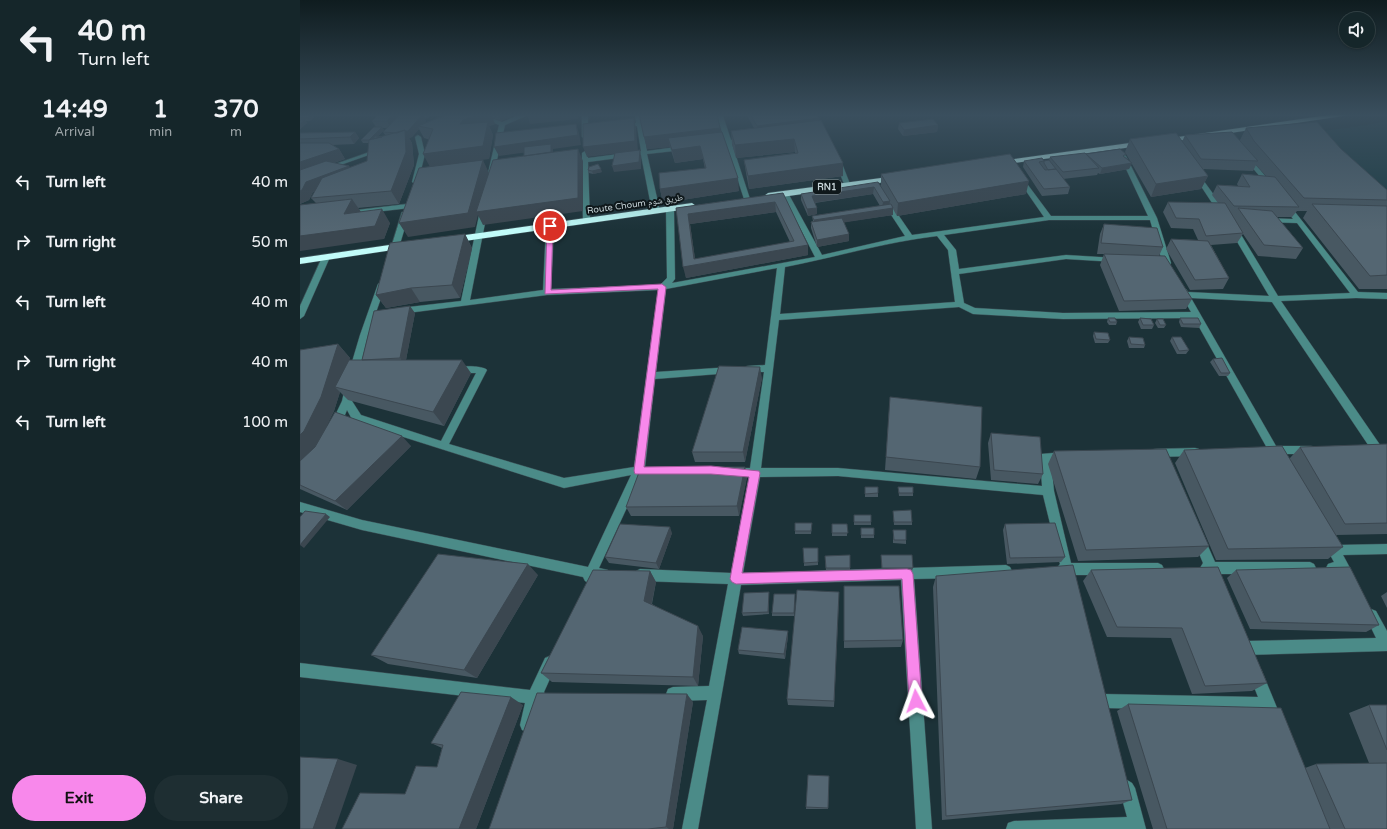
<!DOCTYPE html>
<html lang="en">
<head>
<meta charset="utf-8">
<style>
  :root { --surface:#15262a; --page:#1e2e32; --text:#f1f3f6; --muted:#9da5a8; --line:#344347; --accent:#f888eb }
  body { margin:0; font-family:"Varela Round","Noto Naskh Arabic",sans-serif; background:var(--page); color:var(--text); height:100vh; display:flex; flex-direction:column; font-size:15px; white-space:nowrap }
  * { box-sizing:border-box; margin:0 }
  p { font-size:13px; color:var(--muted) }
  .icon { flex:none; width:22px; height:22px; fill:none; stroke:currentColor; stroke-width:2; stroke-linecap:round; stroke-linejoin:round }
  .map { position:relative; flex:1; overflow:hidden }
  .sheet { display:flex; flex-direction:column; background:var(--surface); width:300px }
  .sheet>* { flex:none }
  .top-card { background:#15262a; color:var(--text); overflow:hidden }
  .fabs { position:absolute; left:1039px; top:12px; display:grid; gap:8px }
  .fabs a { display:grid; place-items:center; width:36px; height:36px; border-radius:50%; background:var(--surface); box-shadow:0 1px 3px #0004,0 0 0 1px var(--line); font-size:20px }
  .pin { position:absolute; display:grid; place-items:center; width:34px; height:34px; color:#fff; margin:-17px; border:2px solid #fff; border-radius:50%; box-shadow:0 1px 4px #0007 }
  .me { position:absolute; width:44px; margin:-22px; rotate:356deg; stroke-linejoin:round; filter:drop-shadow(0 0 3px #0008) }
  .turn { display:flex; align-items:center; gap:14px; height:84px; padding:0 12px; font-size:18px }
  .turn .icon { width:52px; height:52px; stroke-width:2.5 }
  .turn b { display:block; font-size:28px; line-height:34px }
  .eta { display:flex; justify-content:space-evenly; align-items:center; height:68px; text-align:center }
  .eta b { font-size:24px; font-weight:700; line-height:28px }
  .button { display:flex; gap:8px; margin-top:auto; padding:8px 12px }
  .button a { flex:1; height:46px; border-radius:24px; background:var(--accent); color:#111; font-size:16px; font-weight:700; line-height:46px; text-align:center }
  .button a+a { background:var(--page); color:var(--text) }
  ul { padding:0; list-style:none }
  li { display:flex; align-items:center; gap:12px; height:60px; padding:0 12px }
  li div { flex:1 }
  li b { display:block; font-size:15px }
  li em { font-style:normal }
  main { display:flex; flex:1; min-height:0 }
  .map>svg:first-child { display:block }
  .built { fill:#1d3d44 }
  .lines { fill:none; stroke-linecap:round; stroke-linejoin:round }
  .minor-casing { stroke:#3b4f55; stroke-width:1 }
  .highway-casing { stroke:#3b4f55; stroke-width:1 }
  .minor { fill:#4b8b88; fill-rule:evenodd }
  .highway { fill:#c1fcf9; fill-rule:evenodd }
  .wall { fill:#485862; fill-rule:evenodd }
  .shaded-wall { fill:#3b4750 }
  .building { fill:#546672; stroke:#3b4750; fill-rule:evenodd }
  .route { fill:#f888eb; stroke:#a15899 }
  .labels { text-anchor:middle; stroke-width:4; stroke-linejoin:round; paint-order:stroke }
  .shield { fill:#0f181b; stroke:#909c9f; stroke-width:1 }
  .shield-label { font-size:9px; font-weight:bold; fill:#c7d4d8 }
  .far-street-label { font-size:9px; fill:#c7d4d8; stroke:#0f181b }
</style>
</head>
<body>
<main>
<section class="sheet">
<div class="top-card">
<div class="turn"><svg class="icon" aria-label="left" viewBox="0 0 24 24"><path d="M17 20v-9H6M10 6l-5 5 5 5"/></svg><div><b>40 m</b>Turn left</div></div>
</div>
<div class="eta">
<div><b>14:49</b><p>Arrival</p></div>
<div><b>1</b><p>min</p></div>
<div><b>370</b><p>m</p></div>
</div>
<ul>
<li><svg class="icon" aria-label="left" viewBox="0 0 24 24"><path d="M17 20v-9H6M10 6l-5 5 5 5"/></svg><div><b>Turn left</b></div><em>40 m</em></li>
<li><svg class="icon" aria-label="right" viewBox="0 0 24 24"><path d="M7 20v-9h11M14 6l5 5-5 5"/></svg><div><b>Turn right</b></div><em>50 m</em></li>
<li><svg class="icon" aria-label="left" viewBox="0 0 24 24"><path d="M17 20v-9H6M10 6l-5 5 5 5"/></svg><div><b>Turn left</b></div><em>40 m</em></li>
<li><svg class="icon" aria-label="right" viewBox="0 0 24 24"><path d="M7 20v-9h11M14 6l5 5-5 5"/></svg><div><b>Turn right</b></div><em>40 m</em></li>
<li><svg class="icon" aria-label="left" viewBox="0 0 24 24"><path d="M17 20v-9H6M10 6l-5 5 5 5"/></svg><div><b>Turn left</b></div><em>100 m</em></li>
</ul>
<div class="button"><a>Exit</a><a>Share</a></div>
</section>
<div class="map">
<svg width="1087" height="829" viewBox="0 0 1087 829">
  <rect width="100%" height="100%" fill="#1c3238"/>
  <path class="built" d="M1087 121V190L1016 132 1067 125Z"/>
  <g class="lines">
    <g class="minor-casing">
      <path id="minor" d="M221 114H230L205 125 194 173 189 174 188 173 199 125 180 117 183 115 202 122Z
        M282 114H288V137L285 139 282 137Z
        M335 114H341L342 122 355 121 358 123 343 126 347 151 383 146 386 148 383 150 347 154 360 211 356 213 352 211 341 155 288 162 290 221 286 223H283L282 162 270 164 267 162 282 159V153L285 151 288 153V158L341 151 337 126 323 128 320 126 323 124 336 123Z
        M411 114H429L423 116 431 140 445 138 448 140 432 144 450 199 449 200 444 199 426 144 413 146 410 144 425 141 417 117 405 119 402 117Z
        M118 135 121 137 125 154 118 182 115 184 112 182 119 154 115 137Z
        M78 149 83 150 29 169 24 168Z
        M823 154 826 156 857 218 871 263 870 265H861L857 263 862 261 850 220H749L644 235 656 250 659 269 766 255 816 258 820 260 816 262 766 259 659 274 664 303 675 308 763 313 891 312 879 291 880 289H886L888 292 969 296 929 228 933 226 937 228 978 296 1050 293 997 223 966 222 962 220 966 218 993 219 982 204 986 202 988 203 1058 292 1087 293V299L1056 298 981 301 1087 455V468L1083 467 972 302 891 298 976 446H1011L1015 447 1016 450 1015 453 1011 454H981L983 458 982 461 978 462 974 461 970 454 967 453 966 450 967 448 894 318 763 319 673 314 659 307 479 320 461 468H538L742 486 740 457 741 454 765 452 769 453 770 456 769 459 751 461 754 491 771 563H858L862 565 864 569 862 573 858 575H774L772 578 768 580 764 578 762 575 758 573 756 569 760 564 743 495 538 476 460 477 443 573 706 565 710 567 712 571 710 575 706 577 614 579 632 829H616L601 580 441 585 398 829H382L407 700 373 701 368 699 366 694 368 689 373 687 409 686 428 584 340 581 336 579 334 575 336 571 340 569 431 573 449 477 429 475 428 472 429 469 433 468H450L464 372H447L442 369 447 366 465 365 477 268 366 289 356 372 431 367 436 370 431 373 355 379 345 467 357 468 358 471 357 474 342 475 299 568 308 570 310 574 308 578 304 580 294 579 289 583 285 581 283 577 62 530 0 512V502L62 520 288 567 331 475 264 488 53 421 47 410 39 429H31L30 426 42 401 45 388 50 384 55 388 52 401 61 415 141 441 176 373H155L150 370C154 365 183 365 187 370L149 444 264 478 334 467 358 290 247 295 100 314 96 311 100 308 161 301 181 206H184L188 208 170 300 243 290 246 226 250 224 254 226 251 289 360 285 367 278 366 210 370 208 374 210 375 279 372 283 515 257 482 193 485 191 488 193 522 255 605 236 582 201 586 199 588 200 612 235 744 217 717 178 720 176 722 177 751 216H848L820 156ZM637 236 648 250 655 302 480 314 485 267C536 257 586 242 637 236Z
        M944 156H948L973 185V187H969L944 158Z
        M538 159 541 161 550 184 549 185 544 184 535 161Z
        M894 173H898L927 213 926 215H920L893 174Z
        M107 204 111 206 110 208 48 215 44 213 48 211Z
        M102 212H108L109 214 97 254 93 256H90L89 254Z
        M23 255H26L30 257 4 316 0 319V306Z
        M82 281 86 284 68 335 59 372 57 374H51L49 372 60 335 78 284Z
        M895 448 899 449 900 452 899 455 895 456 855 457 851 456 850 453 851 450 855 449Z
        M899 534 903 535 915 562H1010L1014 564 1016 568 1014 572 1010 574H920L918 578 914 580 910 578 908 574 902 572 900 568 903 563 893 539 895 535Z
        M1029 537 1033 538 1037 545 1087 544V554L1043 555 1050 568 1048 572C1042 574 1034 574 1028 572L1026 568 1028 564 1034 562 1023 542 1025 538Z
        M1071 609 1076 611 1087 631V651L946 655 941 653 939 648 941 643 946 641 1076 638 1065 615 1066 611Z
        M250 656 255 658 257 663 244 692 246 697 244 702 239 704 232 730 227 732 222 730 220 725 225 703 0 677V663L230 690 245 658Z
        M956 667 961 669 982 720 980 725 975 727 970 725 964 711 803 708 798 706 796 701 798 696 803 694 958 697 949 674 951 669Z
        M827 780 832 783 835 788 846 829H706L708 823 714 821 827 817 819 788 822 783Z"/>
    </g>
    <g class="highway-casing">
      <path id="highway" d="M1035 114H1056L864 143 860 141 864 139Z
        M844 141 848 143 847 145 700 165 696 163 700 161Z
        M596 176H599V180L468 199 464 196 468 193Z
        M392 203 396 206 395 208 151 243 146 240 151 237Z
        M103 243 108 246 106 248 0 264V258Z"/>
    </g>
    <use href="#minor" class="minor"/>
    <use href="#highway" class="highway"/>
  </g>
  <path class="wall" d="M2 114H17L10 121H6L7 123 0 129V116Z
    M104 114H132L128 118 125 119 126 121 124 123 148 114H218L201 121 193 118 195 124 189 126 193 135 189 159 124 138 119 129 112 137 109 138 112 143 114 165 99 204 58 208 61 212 90 223 84 239 16 203 11 198 15 192H13L9 200 0 204V133L55 132 59 138 54 144 32 145 39 149 45 159 34 163 49 166 50 168 67 161 69 143H63L61 140 76 127 72 121ZM82 128H87L83 132 86 136 82 137 78 136 84 130Z
    M339 114 420 128 439 191 363 203 360 189 405 169 403 159 375 163 370 147 347 149Z
    M446 114H516L543 176 449 189 446 173 444 160 495 153V152L436 158 432 144 431 131 454 128Z
    M599 123 638 125 637 132 603 136 598 129Z
    M946 128 1041 149 1087 190V289H1059L1003 218 1007 211H997L992 217H977L1003 248 996 259 958 256 943 234 937 243 911 245 929 278 923 289 890 290 866 249 871 239 898 240 893 229 871 228 863 212 868 202 918 203 912 195 917 185 938 186 937 184 942 174 966 176 956 165 953 171 903 169 908 176 901 189 851 197 825 152 830 139 882 142 885 135 940 140Z
    M786 154 825 157 832 163 829 169 800 174 798 173 797 175 763 179 770 187 768 194 742 196 723 167 724 161H744L749 160 750 157Z
    M288 170 302 172 293 174 289 173Z
    M581 174 726 194 597 216 593 209V215L544 222 549 241 517 247 511 228V222L513 221 512 216 580 206 573 194 515 203 517 208V214L508 216 501 200V194L581 187Z
    M483 193 508 255 386 278 376 208ZM476 212 490 242 395 259 390 224Z
    M804 224 863 247 859 256 892 299 886 309 819 311 800 265 804 254H812H797L800 234Z
    M165 234 172 248 160 298 120 302 86 308 76 295Z
    M115 313 106 360 171 373 144 426 48 400 40 392 34 411 26 427 111 446 47 510 0 489V350L38 344 50 358 49 360H62Z
    M808 318 817 322 816 325H809L807 322Z
    M840 318 854 325 852 329H841L838 322Z
    M880 318 901 324 899 328 881 327 879 322Z
    M857 319 866 325 864 328H858L855 323Z
    M794 332 810 340 808 343H795L793 336Z
    M829 337 845 345 844 348H829L827 341Z
    M872 337 889 350 886 354H877L870 341Z
    M913 359 930 373 928 376H919L910 362Z
    M462 378 445 462H395L392 452Z
    M589 411 680 467 676 479 585 470Z
    M691 433 743 474 738 484 691 480 688 443Z
    M1087 444V534L1036 535 1043 547 1028 559 916 560 875 463 884 450 990 458 1000 447Z
    M754 451 909 546 898 557 778 561 748 464Z
    M445 467 447 477 439 516H331L326 507Z
    M565 487 578 493V497H565Z
    M598 487 613 493V496H599Z
    M593 511 612 522V525H594Z
    M554 515 571 522V525H554Z
    M532 524H547V536H532Z
    M705 524 765 557 761 562 707 564 703 530Z
    M512 526 511 534H495V531Z
    M561 528H574V538H561Z
    M593 530 606 540V544L593 543Z
    M372 533 359 569 309 563 305 557Z
    M518 548V565L504 566V563Z
    M550 555V570L526 571 525 556Z
    M581 555 613 568 612 571H582Z
    M918 567 967 683 952 691 892 694 871 638 807 637 783 581 791 570Z
    M936 570 1079 625 1066 632 950 629 927 578Z
    M350 571 356 582 352 604 403 636 398 686 252 682 241 673Z
    M238 575 177 678 88 664 71 655Z
    M636 576 832 800 821 804 642 820 633 587Z
    M544 586 603 640 601 647 544 648Z
    M539 592 534 707 488 705 487 699Z
    M1087 592V608L1081 596Z
    M495 594 494 616H472V613Z
    M469 595V614L443 616 442 613Z
    M488 631V636L485 659 439 654 438 650Z
    M393 702 373 829H189Z
    M828 704 1005 768 1016 764 1069 763 1049 713 1069 705H1087V829H853L817 711Z
    M223 705 176 829H42L105 794 137 767 142 748 131 743Z
    M529 776 528 809H506V807Z"/>
  <path class="shaded-wall" d="M11 114H17L10 121 7 118Z
    M93 114H102L90 127 87 121Z
    M123 114 126 121 121 126H118L119 129 112 137 109 138 112 143 114 165 99 204 91 191 97 133Z
    M126 114H132L128 118Z
    M181 114H191L195 124 189 126 193 135 189 159 130 167 123 154 160 124 163 120Z
    M198 114H218L201 121Z
    M227 114H278V119L230 124Z
    M334 118 336 128 338 151 287 157 283 147Z
    M519 118V127L458 136 457 126Z
    M5 120 7 123 0 129V124Z
    M276 124 279 133 281 145 253 149V162L227 165 251 149 199 156 194 147Z
    M638 125 637 132 603 136 604 130Z
    M82 127 84 130 72 142 69 140Z
    M420 128 422 141 368 138 370 147 347 149 344 137Z
    M55 132 59 138 54 144 50 137Z
    M494 139 495 152 436 158 435 145Z
    M400 146 403 159 375 163 372 150Z
    M39 149 45 159 0 174V162Z
    M278 149 283 161V211L183 225 178 215 175 227 108 237 99 223 183 160 189 173Z
    M340 150 341 156V169L314 172 312 166Z
    M543 163V176L449 189 448 176Z
    M832 163 829 169 800 174 802 168Z
    M49 166 55 176 13 192 9 200 0 204V191L6 182Z
    M301 169 302 172 293 174 292 171Z
    M908 176 901 189 851 197 856 184Z
    M438 178 439 191 363 203 360 189Z
    M729 181 726 194 597 216 598 203Z
    M574 187 573 194 512 203V196Z
    M52 199 61 212 44 214Z
    M590 201 589 208 582 209 583 202Z
    M475 202 476 212 390 224 396 265 508 245V255L386 278 383 267 394 259 388 214Z
    M517 208V214L508 216 507 209Z
    M593 208V215L515 227 514 220Z
    M82 209 90 223 84 239 0 251V236Z
    M165 234 172 248 160 298 152 285Z
    M549 234V241L517 247V240Z
    M111 288 120 302 86 308 76 295Z
    M110 306 115 313 105 365 100 358Z
    M38 344 50 358 41 388 35 387 40 392 34 411 18 444 0 463V435Z
    M162 360 171 373 144 426 133 412Z
    M460 367 462 378 445 462 443 452Z
    M102 436 111 446 47 510 35 501Z
    M445 467 447 477 439 516 437 506Z
    M26 514 30 517 4 548 0 545Z
    M370 527 372 533 359 569 356 563Z
    M228 564 238 575 177 678 164 670Z
    M350 571 356 582 350 611 344 601Z
    M469 592V614L468 612Z
    M539 592V600L534 707V701Z
    M398 626 403 636 398 686 393 677Z
    M488 631V636L485 659 484 654Z
    M387 694 393 702 373 829H369L366 827Z
    M211 697 223 705 176 829H159Z
    M38 759 57 765 35 829H13Z"/>
  <path class="building" d="M2 114H11L7 118H0V116Z
    M79 114H93L87 121H72Z
    M123 114 108 131H105V130L97 133 83 132 99 115Z
    M148 114H181L163 120 160 124 188 122 183 146 123 154 133 129 118 126Z
    M339 114H417L420 128 344 137Z
    M450 114H516L519 118 457 126Z
    M334 118 335 141 283 147V124Z
    M633 119 638 125 604 130 599 123Z
    M0 120H5L0 124Z
    M521 120 543 163 448 176 444 160 498 153 494 139 435 145 431 131Z
    M1017 122 1041 149 1087 190V200L1004 198 954 141 946 128Z
    M276 124 278 135 194 147 196 133Z
    M74 127H82L69 140H61Z
    M105 130 106 152 91 191 11 198 22 178 67 161 69 140Z
    M55 132 50 137 0 139V133Z
    M422 132 438 178 360 189 359 173 406 168 400 146 372 150 368 138Z
    M932 132 958 161 901 159 885 135Z
    M876 133 908 176 856 184 830 139Z
    M75 136 82 137 73 139Z
    M0 143H29L39 149 0 162Z
    M251 144V152L224 156V147Z
    M278 149V198L176 212 193 160Z
    M820 149 826 154 823 156 832 163 802 168 786 154Z
    M340 150 339 162 312 166 315 153Z
    M785 153 799 168 763 172 750 157Z
    M710 154 729 181 598 203 581 174Z
    M742 158 744 161 739 162 745 170 756 169 770 187 744 189 724 161Z
    M183 160 168 213 99 223 119 168Z
    M749 160 756 169 748 170 744 163V161Z
    M26 161 49 166 6 182 2 190 0 191V170Z
    M298 164 301 169 292 171 288 170 289 167Z
    M942 174 975 177 999 207 934 206 917 185 950 187Z
    M578 182 590 201 583 202 574 187 512 196 517 208 507 209 501 194Z
    M483 193 508 245 383 267 376 208ZM475 202 494 241 394 259 388 214Z
    M52 199 44 214 82 209 75 226 0 236V205Z
    M868 202 925 203 943 233 906 236 899 219 876 218Z
    M591 204 593 208 514 220 512 216Z
    M1012 204 1087 206V275L1070 276Z
    M938 208 972 211 1003 248 964 245Z
    M542 218 549 234 517 240 511 222Z
    M804 224 857 228 863 247 801 243Z
    M165 234 152 285 111 288 76 295 90 243Z
    M871 239 908 241 929 278 895 280Z
    M804 254 865 256 892 299 824 301Z
    M110 306 100 358 62 360 74 311Z
    M808 318H815L817 322H810Z
    M840 318 851 319 854 325H843Z
    M880 318H898L901 324H883Z
    M857 319H863L866 325H860Z
    M794 332 808 333 810 340 796 339Z
    M829 337 843 338 845 345 831 344Z
    M872 337H881L889 350 879 351Z
    M38 344 21 397 4 431 0 435V350Z
    M922 358 930 373H921L913 359Z
    M49 360H162L133 412 35 387Z
    M419 366 460 367 443 452H392Z
    M590 397 682 407 680 467 586 457Z
    M35 412 102 436 35 501 0 485V461L15 447Z
    M691 433 740 437 743 474 694 470Z
    M1087 444V523L1045 524 1000 447Z
    M982 446 1043 547 928 549 884 450Z
    M866 449 909 546 786 550 754 451Z
    M341 467H445L437 506 326 507Z
    M565 487H578V493L565 494Z
    M598 487H613V493H599Z
    M611 510 612 522H594L593 511Z
    M5 511 26 514 0 545V517Z
    M554 515H571V522H554Z
    M495 523H512L511 531H495Z
    M755 523 765 557 710 558 705 524Z
    M320 524 370 527 356 563 305 557Z
    M532 524H547L548 533H532Z
    M561 528H574V535H561Z
    M593 530H606V540H594Z
    M503 548H518V562L504 563Z
    M138 554 228 564 164 670 71 655Z
    M550 555V568H526L525 556Z
    M581 555H612L613 568H582Z
    M773 565 832 800 646 816 636 576Z
    M918 567 967 683 905 686 882 628 817 627 791 570Z
    M1050 567 1079 625 961 622 936 570Z
    M293 570 350 571 344 601 398 626 393 677 241 673Z
    M544 586H599L603 640 544 641Z
    M497 590 539 592 534 701 487 699Z
    M469 592 468 612 442 613 444 593Z
    M474 594H495L494 613H472Z
    M442 627 488 631 484 654 438 650Z
    M161 692 211 697 159 829H42L60 793 105 794 116 766 137 767 143 745 131 743Z
    M237 693 387 694 366 827 348 829H189Z
    M828 704 981 708 1030 829H867Z
    M1069 705H1087V750Z
    M0 757 38 759 13 829H0Z
    M1087 763V829H1045L1016 764Z
    M508 775 529 776 528 808 506 807Z"/>
  <linearGradient id="sky" x2="0" y2="1"><stop stop-color="#0f1c1f"/><stop offset="0.5" stop-color="#3a4f5e"/><stop offset="1" stop-color="#3a4f5e" stop-opacity="0"/></linearGradient>
  <rect width="1087" height="230" fill="url(#sky)"/>
  <path class="route" d="M250 224 253 226 251 290 362 284 366 287 344 467 411 466 459 471 460 473 442 573 607 569 611 570 613 574 622 701 620 706 616 708 611 706 609 701 602 579 436 584 432 582 430 579 449 477 411 474H335L334 471 358 289 245 294 247 226Z"/>
  <g class="labels">
    <rect class="shield" x="513" y="180" width="28" height="14" rx="3"/>
    <g class="shield-label">
      <text x="527" y="190">RN1</text>
    </g>
    <g class="far-street-label">
      <text transform="translate(335 204) rotate(-8)" y="3">Route Choum طريق شوم</text>
    </g>
  </g>
</svg>
<div class="fabs">
<a><svg class="icon" aria-label="sound" viewBox="0 0 24 24"><path d="M4 9h4l5-4v14l-5-4H4zM17 9q2 3 0 6"/></svg></a>
</div>
<div class="pin" style="left:250px;top:226px;background:#d93025"><svg class="icon" aria-label="arrive" viewBox="0 0 24 24"><path d="M6 21V4h12l-3 4 3 4H6"/></svg></div>
<svg class="me" style="left:616px;top:701px" viewBox="-20 -20 40 40"><path d="M0-17L14 15 0 8-14 15z" fill="#f888eb" stroke="#fff" stroke-width="4"/></svg>
</div>
</main>
</body>
</html>
